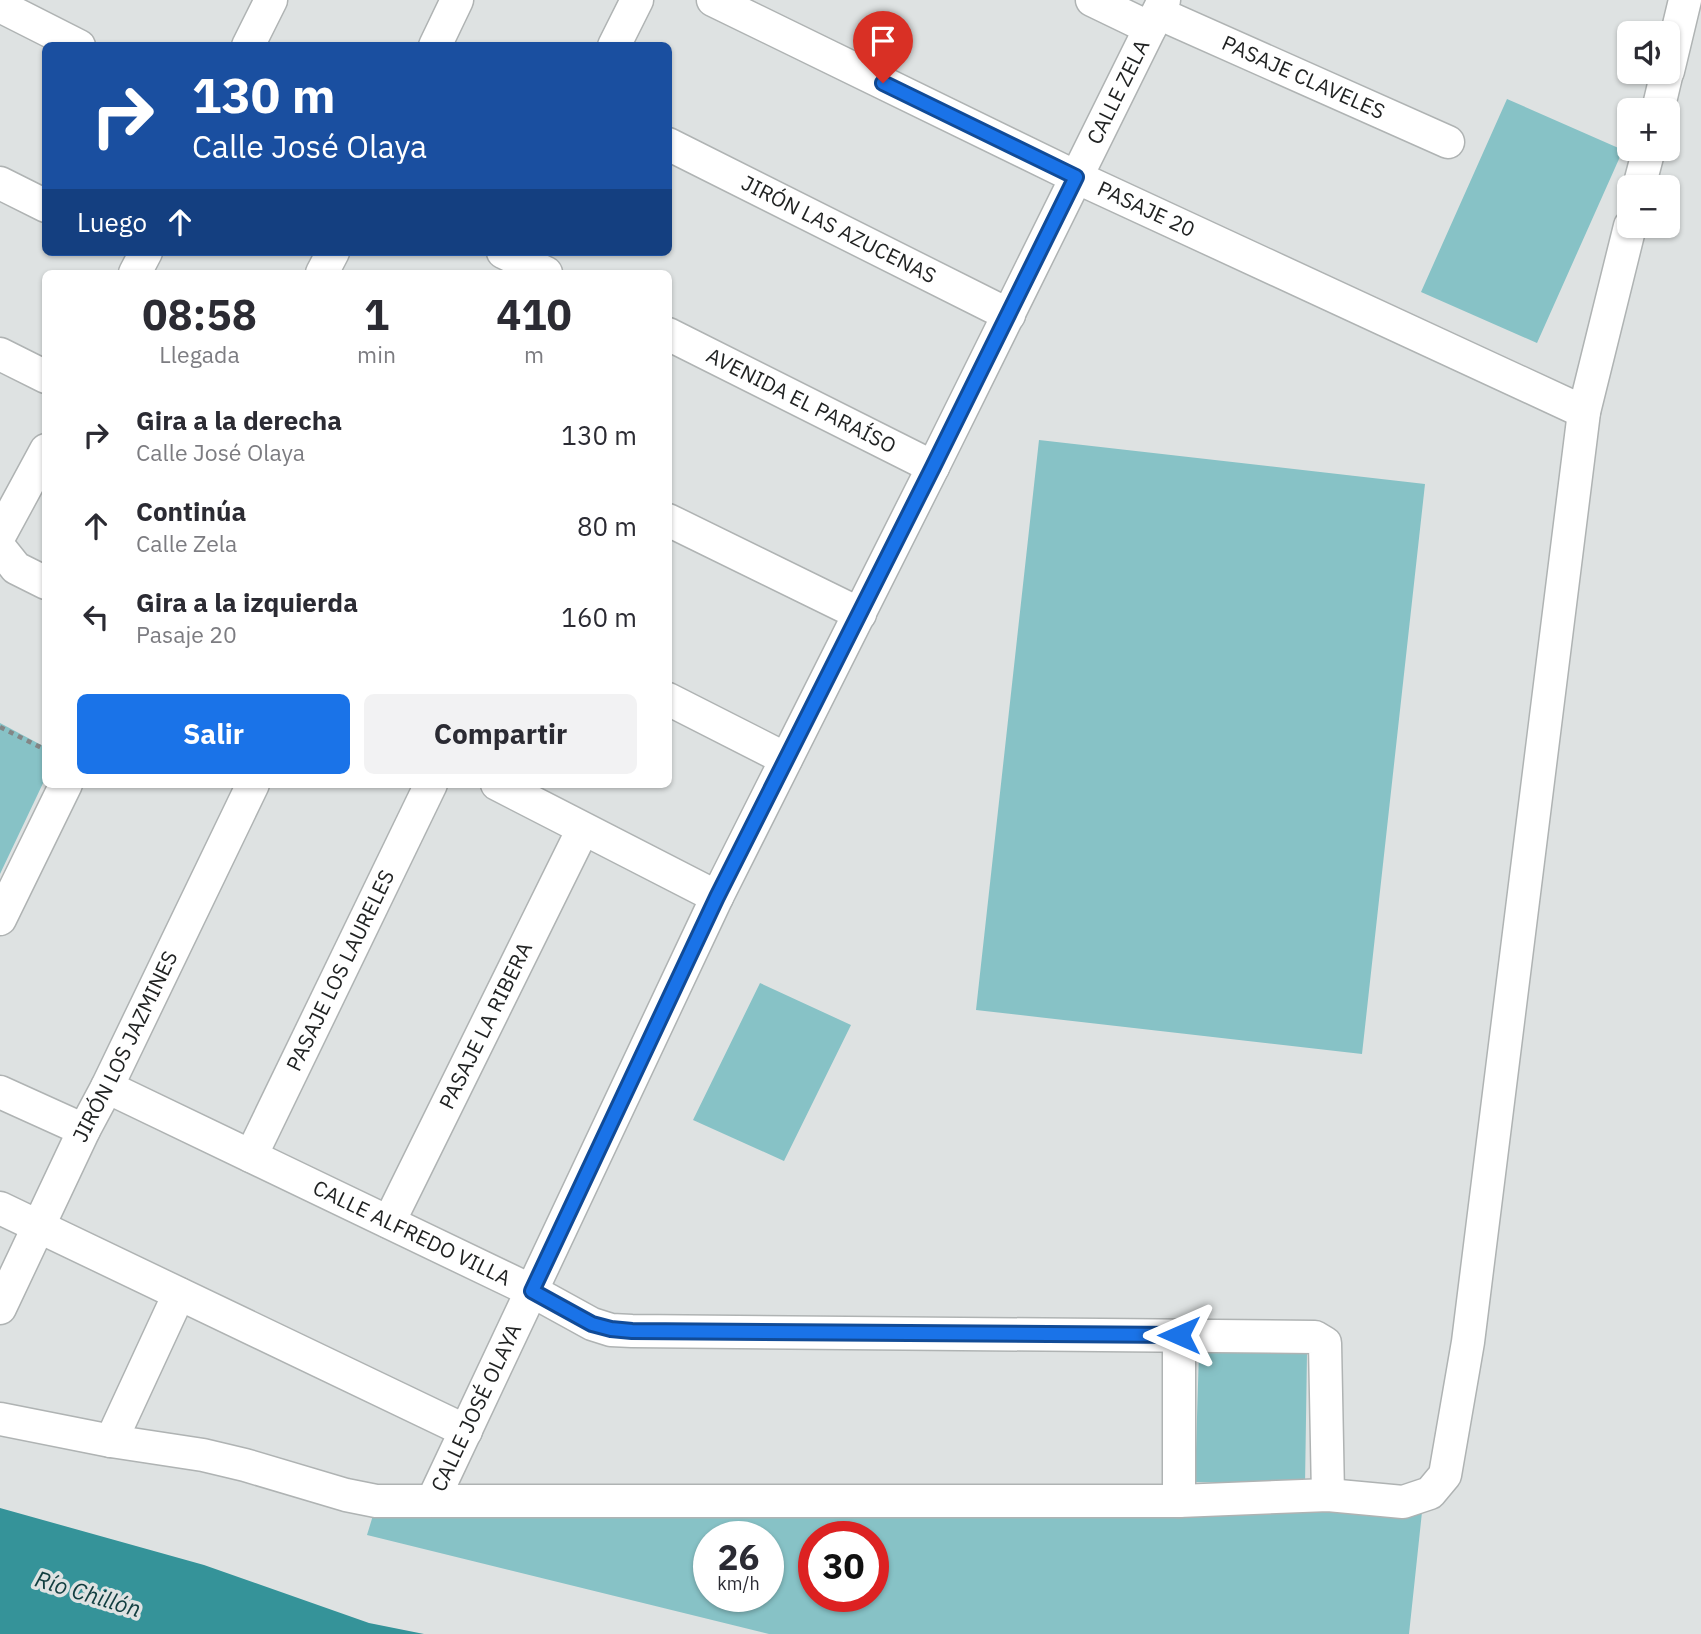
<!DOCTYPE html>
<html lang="es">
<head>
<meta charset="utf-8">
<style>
  :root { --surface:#fff; --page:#f2f2f3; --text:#2b2b33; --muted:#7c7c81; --accent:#1a73e8 }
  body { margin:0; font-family:"IBM Plex Sans",sans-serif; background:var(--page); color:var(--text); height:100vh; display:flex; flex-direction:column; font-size:26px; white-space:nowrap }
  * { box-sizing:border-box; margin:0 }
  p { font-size:23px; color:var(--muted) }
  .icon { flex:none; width:38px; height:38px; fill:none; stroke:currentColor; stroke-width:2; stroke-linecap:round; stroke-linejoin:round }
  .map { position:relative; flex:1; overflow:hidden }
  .side { position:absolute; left:42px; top:270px; width:630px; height:518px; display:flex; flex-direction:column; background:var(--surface); border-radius:10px; box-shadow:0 2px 5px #0004 }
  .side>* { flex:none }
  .guide { position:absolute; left:42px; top:42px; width:630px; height:214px; border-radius:10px; box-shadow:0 2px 5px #0004; background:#1a4fa0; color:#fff; overflow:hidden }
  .controls { position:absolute; left:1617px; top:21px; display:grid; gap:14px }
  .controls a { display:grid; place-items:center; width:63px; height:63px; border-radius:10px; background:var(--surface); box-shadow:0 2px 5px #0004; font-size:35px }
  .speed { position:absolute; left:693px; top:1521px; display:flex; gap:14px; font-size:35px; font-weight:700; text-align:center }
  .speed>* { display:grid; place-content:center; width:91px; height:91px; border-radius:50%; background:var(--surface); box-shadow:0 2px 5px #0004; line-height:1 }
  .speed small { font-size:18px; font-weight:400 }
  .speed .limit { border:10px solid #d22; background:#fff; color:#111 }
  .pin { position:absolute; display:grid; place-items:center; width:60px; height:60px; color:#fff; margin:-72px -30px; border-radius:50% 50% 50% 0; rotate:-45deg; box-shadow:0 0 7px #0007 }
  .pin .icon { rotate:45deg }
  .me { position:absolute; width:77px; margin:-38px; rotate:270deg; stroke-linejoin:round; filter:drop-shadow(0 0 5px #0008) }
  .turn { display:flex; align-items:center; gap:24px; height:147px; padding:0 35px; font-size:32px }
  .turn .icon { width:91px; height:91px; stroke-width:2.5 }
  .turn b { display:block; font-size:49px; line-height:60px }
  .then { display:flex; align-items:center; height:66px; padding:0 35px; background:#0003; gap:14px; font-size:26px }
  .eta { display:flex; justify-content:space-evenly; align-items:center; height:119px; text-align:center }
  .eta b { font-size:42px; font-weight:700; line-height:49px }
  .cta { display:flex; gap:14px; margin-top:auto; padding:14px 35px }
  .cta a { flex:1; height:80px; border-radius:10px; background:var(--accent); color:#fff; font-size:28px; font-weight:700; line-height:80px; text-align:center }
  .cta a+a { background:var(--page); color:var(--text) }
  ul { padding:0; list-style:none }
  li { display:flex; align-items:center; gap:21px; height:91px; padding:0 35px }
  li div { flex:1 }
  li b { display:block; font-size:26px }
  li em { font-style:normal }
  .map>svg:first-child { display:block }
  .green { fill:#87c2c6; fill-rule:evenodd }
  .water { fill:#359399 }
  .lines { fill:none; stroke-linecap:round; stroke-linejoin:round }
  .street-casing { stroke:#afb3b3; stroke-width:35 }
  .path { stroke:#838686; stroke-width:4.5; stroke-dasharray:5 5; stroke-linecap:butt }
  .street { stroke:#fff; stroke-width:32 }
  .route-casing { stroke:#114b97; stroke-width:18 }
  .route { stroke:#1a73e8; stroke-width:12 }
  .labels { text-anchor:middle; stroke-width:7; stroke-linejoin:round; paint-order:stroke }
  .street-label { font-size:21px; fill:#212323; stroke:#dee2e2 }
  .water-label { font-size:23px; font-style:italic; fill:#113d3f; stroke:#dee2e2 }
</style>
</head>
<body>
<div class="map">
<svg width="1701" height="1634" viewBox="0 0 1701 1634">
  <rect width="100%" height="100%" fill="#dee2e2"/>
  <path class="green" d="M1507 99 1623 150 1537 343 1421 292Z
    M1039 440 1425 484 1362 1054 976 1010Z
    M0 723 45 747V779L0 874Z
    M760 983 851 1025 784 1161 693 1120Z
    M1199 1352 1307 1353 1305 1485 1195 1482Z
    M374 1512H1422L1409 1634H769L367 1535ZM709 1536H768V1596H709ZM814 1536H873V1596H814Z"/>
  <path class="water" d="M0 1508 204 1565 369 1623 424 1634H0Z"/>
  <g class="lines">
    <g class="street-casing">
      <g id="street">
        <path id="s1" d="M713 0 1076 177 1584 412"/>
        <path d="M1092 0 1150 28"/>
        <path d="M0 6 79 46"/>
        <path id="s2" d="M1158 13 1448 142"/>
        <path d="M248 46 271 0"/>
        <path d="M435 46 457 0"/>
        <path d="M614 46 637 0"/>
        <path d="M1668 71 1685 0"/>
        <path d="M1658 110 1667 72"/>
        <path id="s3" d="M668 144 1009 315"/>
        <path d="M0 183 46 206"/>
        <path d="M1639 187 1649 149"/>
        <path d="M503 252 546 273"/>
        <path d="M135 273 146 252"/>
        <path d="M322 273 333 252"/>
        <path id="s4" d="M668 334 933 467"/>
        <path d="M0 354 46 377"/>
        <path d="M668 520 860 614"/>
        <path d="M0 535 46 450"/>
        <path d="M0 548 16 568 46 583"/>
        <path d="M668 699 786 759"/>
        <path d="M497 784 717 897"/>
        <path d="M0 919 66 784"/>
        <path id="s5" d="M107 1087 532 1291 592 1324 611 1330 632 1331 1315 1337 1325 1343 1328 1495"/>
        <path d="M0 1092 84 1130"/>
        <path id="s6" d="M251 1156 431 784"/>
        <path d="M0 1208 466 1431"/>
        <path id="s7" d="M389 1222 583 829"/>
        <path id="s8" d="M0 1308 84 1130 107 1087 253 784"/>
        <path d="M0 1419 111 1441 203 1455 245 1465 346 1495 376 1501H1179L1328 1495 1403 1502 1430 1493 1445 1475 1468 1342 1584 412 1630 226"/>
        <path d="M111 1441 179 1294"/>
        <path id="s9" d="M433 1500 717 897 933 467 1164 0"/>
        <path d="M1179 1501V1336"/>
      </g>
    </g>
    <path class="path" d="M0 727 46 750"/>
    <use href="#street" class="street"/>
  </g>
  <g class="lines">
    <g class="route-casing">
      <path id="route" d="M883 83 1076 177 933 467 717 897 532 1291 592 1324 611 1329 632 1331 1179 1335"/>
    </g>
    <use href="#route" class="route"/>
  </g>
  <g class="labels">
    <g class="street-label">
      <text dy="7" stroke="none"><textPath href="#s2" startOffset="159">PASAJE CLAVELES</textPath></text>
      <text dy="7" stroke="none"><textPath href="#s9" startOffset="1566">CALLE ZELA</textPath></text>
      <text dy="7" stroke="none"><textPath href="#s1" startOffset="481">PASAJE 20</textPath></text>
      <text dy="7" stroke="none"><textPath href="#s3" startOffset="191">JIRÓN LAS AZUCENAS</textPath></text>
      <text dy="7" stroke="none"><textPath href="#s4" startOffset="149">AVENIDA EL PARAÍSO</textPath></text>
      <text dy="7" stroke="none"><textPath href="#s6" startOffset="206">PASAJE LOS LAURELES</textPath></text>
      <text dy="7" stroke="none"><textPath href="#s7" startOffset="219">PASAJE LA RIBERA</textPath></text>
      <text dy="7" stroke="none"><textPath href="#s8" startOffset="290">JIRÓN LOS JAZMINES</textPath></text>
      <text dy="7" stroke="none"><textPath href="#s5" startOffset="338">CALLE ALFREDO VILLA</textPath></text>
      <text dy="7" stroke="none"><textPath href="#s9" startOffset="102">CALLE JOSÉ OLAYA</textPath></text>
    </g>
    <g class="water-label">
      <text transform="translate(88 1594) rotate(17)" y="8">Río Chillón</text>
    </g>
  </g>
</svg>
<div class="controls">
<a><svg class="icon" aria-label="sound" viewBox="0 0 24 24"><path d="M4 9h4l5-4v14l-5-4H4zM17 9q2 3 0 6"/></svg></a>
<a>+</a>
<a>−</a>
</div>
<div class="speed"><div>26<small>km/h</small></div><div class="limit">30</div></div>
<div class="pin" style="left:883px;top:83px;background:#d93025"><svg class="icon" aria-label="arrive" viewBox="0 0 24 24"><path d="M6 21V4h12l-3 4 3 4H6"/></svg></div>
<svg class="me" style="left:1179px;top:1335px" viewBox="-20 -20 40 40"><path d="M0-17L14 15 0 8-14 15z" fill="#1a73e8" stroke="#fff" stroke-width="4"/></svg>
<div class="guide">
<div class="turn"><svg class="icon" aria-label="right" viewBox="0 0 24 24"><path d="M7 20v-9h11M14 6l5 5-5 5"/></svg><div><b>130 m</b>Calle José Olaya</div></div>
<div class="then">Luego<svg class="icon" aria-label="ahead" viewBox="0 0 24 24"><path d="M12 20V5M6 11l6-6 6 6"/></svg></div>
</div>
<section class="side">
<div class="eta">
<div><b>08:58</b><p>Llegada</p></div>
<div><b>1</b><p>min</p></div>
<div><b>410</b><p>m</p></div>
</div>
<ul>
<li><svg class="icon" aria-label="right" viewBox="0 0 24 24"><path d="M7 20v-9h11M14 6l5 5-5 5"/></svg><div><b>Gira a la derecha</b><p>Calle José Olaya</p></div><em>130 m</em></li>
<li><svg class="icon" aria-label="ahead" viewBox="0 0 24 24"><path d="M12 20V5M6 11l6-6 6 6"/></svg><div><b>Continúa</b><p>Calle Zela</p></div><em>80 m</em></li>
<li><svg class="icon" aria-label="left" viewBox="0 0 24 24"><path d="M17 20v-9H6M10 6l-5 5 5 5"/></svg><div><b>Gira a la izquierda</b><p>Pasaje 20</p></div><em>160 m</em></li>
</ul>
<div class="cta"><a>Salir</a><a>Compartir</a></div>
</section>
</div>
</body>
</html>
